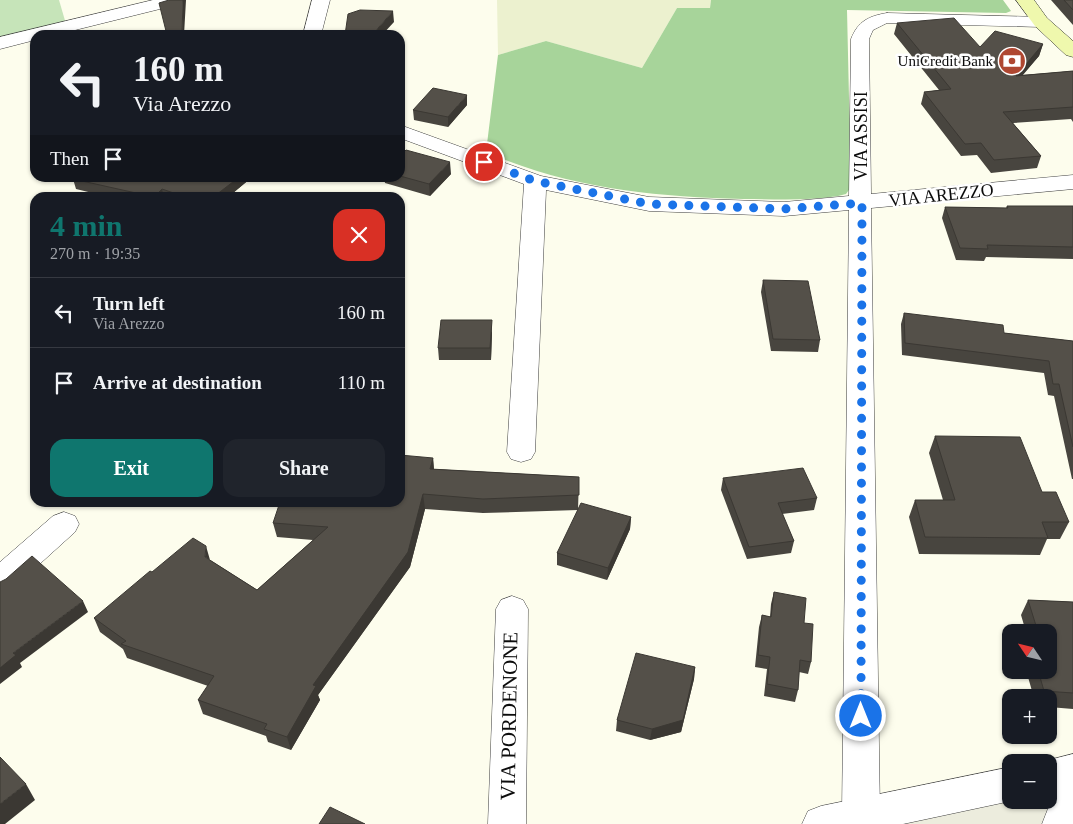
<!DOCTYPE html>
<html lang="en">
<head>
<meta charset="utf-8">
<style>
  :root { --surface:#171b24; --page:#20242c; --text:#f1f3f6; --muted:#9ea1a6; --line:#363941; --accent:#0f766e }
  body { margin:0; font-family:Georgia,serif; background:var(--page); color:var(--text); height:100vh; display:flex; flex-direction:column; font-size:19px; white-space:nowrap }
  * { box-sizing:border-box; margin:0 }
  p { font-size:16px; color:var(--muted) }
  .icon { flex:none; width:28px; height:28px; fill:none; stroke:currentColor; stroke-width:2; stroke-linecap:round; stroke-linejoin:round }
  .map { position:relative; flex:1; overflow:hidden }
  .drawer { position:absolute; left:30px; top:192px; width:375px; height:315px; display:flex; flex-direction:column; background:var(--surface); border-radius:15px; box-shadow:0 1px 4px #0004 }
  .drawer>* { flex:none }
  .guide { position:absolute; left:30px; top:30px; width:375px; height:152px; border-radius:15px; box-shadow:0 1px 4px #0004; background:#171b24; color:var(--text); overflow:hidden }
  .needle { width:32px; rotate:305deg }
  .buttons { position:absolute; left:1002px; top:624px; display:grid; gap:10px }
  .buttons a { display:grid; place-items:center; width:55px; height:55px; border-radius:10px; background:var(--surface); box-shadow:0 1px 4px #0004; font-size:25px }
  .pin { position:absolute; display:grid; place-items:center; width:42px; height:42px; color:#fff; margin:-21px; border:2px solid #fff; border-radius:50%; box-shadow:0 1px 5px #0007 }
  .me { position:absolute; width:55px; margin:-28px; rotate:0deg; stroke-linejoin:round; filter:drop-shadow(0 0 4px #0008) }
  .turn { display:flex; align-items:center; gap:18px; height:105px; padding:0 20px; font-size:22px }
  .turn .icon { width:65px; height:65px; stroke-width:2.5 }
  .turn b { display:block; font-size:35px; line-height:42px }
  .then { display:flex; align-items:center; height:48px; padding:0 20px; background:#0003; gap:10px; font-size:19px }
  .round { display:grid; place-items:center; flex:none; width:52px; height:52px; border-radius:15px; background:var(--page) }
  .headline { display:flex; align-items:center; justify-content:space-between; height:85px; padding:0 20px }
  h1 { font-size:30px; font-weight:700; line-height:38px; color:var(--accent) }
  .action { display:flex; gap:10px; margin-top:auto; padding:10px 20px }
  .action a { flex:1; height:58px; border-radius:15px; background:var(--accent); color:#fff; font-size:20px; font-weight:700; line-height:58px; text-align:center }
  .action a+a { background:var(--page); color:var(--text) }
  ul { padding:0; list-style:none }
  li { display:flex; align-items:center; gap:15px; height:70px; padding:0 20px; border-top:1px solid var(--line) }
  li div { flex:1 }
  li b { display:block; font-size:19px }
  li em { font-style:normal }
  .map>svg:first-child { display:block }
  .farmland { fill:#ecf1cf }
  .green { fill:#c6e4b9 }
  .forest { fill:#a7d49a }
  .plaza { fill:#ececdd }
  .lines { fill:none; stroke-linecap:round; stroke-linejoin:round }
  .minor-casing { stroke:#3f3f3f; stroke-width:1 }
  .tertiary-casing { stroke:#3f3f3f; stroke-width:1 }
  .secondary-casing { stroke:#2e2e2e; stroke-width:1 }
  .minor { fill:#fff; fill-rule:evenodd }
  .tertiary { fill:#fff; fill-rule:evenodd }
  .secondary { fill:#eff8ad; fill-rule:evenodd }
  .wall { fill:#48453f }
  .shaded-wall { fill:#3b3833 }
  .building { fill:#545049; stroke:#3b3833 }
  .route { stroke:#1a73e8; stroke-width:9; stroke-dasharray:0 16.2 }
  .labels { text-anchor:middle; stroke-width:5; stroke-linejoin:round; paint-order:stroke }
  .far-poi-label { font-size:15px; fill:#0c0c0c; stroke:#fff; text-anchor:end }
  .street-label { font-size:18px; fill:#0c0c0c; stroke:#fff }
  .near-street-label { font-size:21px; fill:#0c0c0c; stroke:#fff }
</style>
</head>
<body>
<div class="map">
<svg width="1073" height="824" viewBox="0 0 1073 824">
  <rect width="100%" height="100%" fill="#fdfded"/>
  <path class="farmland" d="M497 0H711L710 8H677L642 68 546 41 498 55Z"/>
  <path class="green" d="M0 0H59L66 24 0 40Z"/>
  <path class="forest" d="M711 0H1003L1011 11 1006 13 847 10 851 187 846 194 838 196C807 201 775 199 743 199 655 197 567 188 486 152L498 55 546 41 642 68 677 8H710Z"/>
  <path class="plaza" d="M1073 771V824H843L861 815 1011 784V800H1049V776Z"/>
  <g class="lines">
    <g class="minor-casing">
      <path id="minor" d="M153 0H183L180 4 55 35H35V40L0 49V37Z
        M312 0H330L321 35H303Z
        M887 13 1041 17 1047 18 1050 22 1047 26 1041 27 887 23 873 30 869 39 871 194 1073 175V189L871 208 880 815 876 824H846L842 815 849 210 784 216 649 211 546 190 535 452 531 459 521 462 511 459 507 452 524 184 400 138V125L541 176 649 197 784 202 849 196 851 39C858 21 869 16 887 13Z
        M64 512 75 516 79 524 75 532 11 590 0 594V562L53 516Z
        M512 596 523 600 528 609 526 824H488L496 609 501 600Z
        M1073 773V824H1042L1060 778Z"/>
    </g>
    <g class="tertiary-casing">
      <path id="tertiary" d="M1073 754V788L1049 793V762H1041Z
        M1011 767V800H1013L1011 801 903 824H802L808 811 821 806Z"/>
    </g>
    <g class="secondary-casing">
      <path id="secondary" d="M1016 0H1034L1047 18 1073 41V57L1066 55 1035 26Z"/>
    </g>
    <use href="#minor" class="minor"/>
    <use href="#tertiary" class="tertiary"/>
    <use href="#secondary" class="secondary"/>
  </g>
  <path class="wall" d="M1051 0H1073V25Z
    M897 23 980 47 1043 44 1039 56 1022 75 1073 71V122L1071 119 1013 123 1041 156 1037 168 991 173 977 155 961 156 921 104 924 92 939 90 894 34Z
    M467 105 448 127 414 120 413 110Z
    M400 156 451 174 430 196 385 183 384 178H400Z
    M251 178 227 198H113L76 189 73 179Z
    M1007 206H1073V259L986 257 984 261 956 260 942 218 945 207 1006 208Z
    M763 280 820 340 818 352 771 351 761 292Z
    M904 313 1004 333 1073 341V479H1072L1054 396 1048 395 1044 373 902 355 901 324Z
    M492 332 491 360H439L438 348Z
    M935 436 1042 492 1069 522 1060 539H1047L1040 555 919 554 909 517 915 500H943L929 453Z
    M433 458 434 469 579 477 578 510 483 513 425 509 410 567 318 695 320 700 291 750 268 742 266 736 203 714 198 700 208 686 127 658 123 649 100 632 94 618 152 572 210 560 257 590 313 540 277 537 273 523Z
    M723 478 817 498 814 510 782 514 794 541 791 553 747 559 721 490Z
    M631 517 630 529 607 580 557 565V553Z
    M774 592 804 623 811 662 808 674 799 672 798 690 795 702 764 696 767 669 755 667 759 627 762 615 770 617 771 604Z
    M1028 600 1073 602V709L1049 707V698H1034L1026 670H1049V632H1026L1021 615Z
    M695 667 694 679 681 732 650 740 616 731 617 720Z"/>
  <path class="shaded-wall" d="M183 0H186L184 35H182Z
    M393 11 394 22 382 35H372Z
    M1043 44 1039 56 1012 88 1016 76Z
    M467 95V105L448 127V117Z
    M450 162 451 174 430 196 429 184Z
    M238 178H251L227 198H212Z
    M162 189 164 198H154V197Z
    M492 320V332L491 360 490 348Z
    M433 458 434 472 430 469Z
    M423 494 425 509 410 567 318 695 320 700 291 750 287 737 313 685Z
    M631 517 630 529 607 580 608 568Z
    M206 546 210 560 205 557Z
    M83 601 88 612 20 663 22 667 0 684V668L13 653Z
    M695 667 694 679 681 732 650 740 652 729Z
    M26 784 35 800 5 824H0V804Z"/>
  <path class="building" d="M169 0H183L182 35H167L159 3Z
    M1064 0H1073V10Z
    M360 10 393 11 372 35H345L348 14Z
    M954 18 980 47 995 31 1043 44 1016 76 1073 71V107L1003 112 1041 156 994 160 981 143 965 144 924 92 951 89 897 23Z
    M433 88 467 95 448 117 413 110Z
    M406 150 450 162 429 184 400 176V156Z
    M75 178H238L212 198H188L162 189 154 197 73 179Z
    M1007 206H1073V247L987 245 988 249 960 248 945 207 1008 208Z
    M763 280 808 281 820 340 773 339Z
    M904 313 1003 325 1004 333 1073 341V447L1059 384H1053L1049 361 905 343Z
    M441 320H492L490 348H438Z
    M935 436 1020 437 1042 492H1056L1069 522H1042L1048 538 925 537 915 500H955Z
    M400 455 433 458 430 469 579 477V495L483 499 423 494 408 552 313 685 316 686 287 737 264 729 267 724 198 700 214 676 121 644 126 641 94 618 150 571 152 572 193 538 206 546 205 557 257 590 328 527 273 523 280 502H400Z
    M803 468 817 498 778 503 794 541 749 547 723 478Z
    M581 503 631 517 608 568 557 553Z
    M32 556 83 601 13 653 16 655 0 668V582L6 579Z
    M774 592 806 598 804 623 813 624 811 662 800 660 798 690 767 684 770 657 758 655 762 615 771 617Z
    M1028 600 1073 602V693L1044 691 1038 670H1049V632H1038Z
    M636 653 695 667 683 720 652 729 617 720Z
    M0 757 26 784 0 804Z
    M330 807 365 824H319Z"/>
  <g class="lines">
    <path class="route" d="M484 162 535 181 649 204 784 209 862 203 861 716"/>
  </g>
  <defs>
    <g id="bank-disc" transform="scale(1.4375)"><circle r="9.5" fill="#af4731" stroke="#fff"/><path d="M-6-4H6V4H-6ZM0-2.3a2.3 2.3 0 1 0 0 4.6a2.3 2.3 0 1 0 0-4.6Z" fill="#fff"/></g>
  </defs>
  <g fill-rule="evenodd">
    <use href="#bank-disc" x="1012" y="61"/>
  </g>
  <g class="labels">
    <g class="far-poi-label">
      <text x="993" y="66">UniCredit Bank</text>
    </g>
    <g class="street-label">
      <text transform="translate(861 136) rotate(-90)" y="6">VIA ASSISI</text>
      <text transform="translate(941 195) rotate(-6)" y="6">VIA AREZZO</text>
    </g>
    <g class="near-street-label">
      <text transform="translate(509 716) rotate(-89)" y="7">VIA PORDENONE</text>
    </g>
  </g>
</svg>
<div class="buttons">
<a><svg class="needle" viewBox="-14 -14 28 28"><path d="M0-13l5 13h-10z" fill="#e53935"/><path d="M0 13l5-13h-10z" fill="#9ea1a6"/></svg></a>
<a>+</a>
<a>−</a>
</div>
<div class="pin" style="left:484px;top:162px;background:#d93025"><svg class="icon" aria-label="arrive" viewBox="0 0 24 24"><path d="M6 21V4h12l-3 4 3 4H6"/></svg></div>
<svg class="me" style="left:861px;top:716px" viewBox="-20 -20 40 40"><circle r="17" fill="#1a73e8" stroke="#fff" stroke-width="3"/><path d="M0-11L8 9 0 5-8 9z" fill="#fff"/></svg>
<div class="guide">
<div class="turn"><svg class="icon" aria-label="left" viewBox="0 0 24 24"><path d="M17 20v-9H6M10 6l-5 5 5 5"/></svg><div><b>160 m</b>Via Arezzo</div></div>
<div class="then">Then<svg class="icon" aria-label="arrive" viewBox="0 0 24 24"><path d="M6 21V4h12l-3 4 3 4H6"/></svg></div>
</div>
<section class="drawer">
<div class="headline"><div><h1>4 min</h1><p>270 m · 19:35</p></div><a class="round" style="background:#d93025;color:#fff"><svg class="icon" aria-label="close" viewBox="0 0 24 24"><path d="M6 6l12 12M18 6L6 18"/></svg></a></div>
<ul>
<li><svg class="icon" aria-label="left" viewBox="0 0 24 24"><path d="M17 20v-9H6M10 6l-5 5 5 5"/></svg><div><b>Turn left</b><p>Via Arezzo</p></div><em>160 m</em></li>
<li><svg class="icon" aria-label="arrive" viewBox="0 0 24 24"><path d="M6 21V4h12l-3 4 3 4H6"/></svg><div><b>Arrive at destination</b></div><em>110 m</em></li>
</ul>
<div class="action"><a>Exit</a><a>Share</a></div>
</section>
</div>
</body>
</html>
